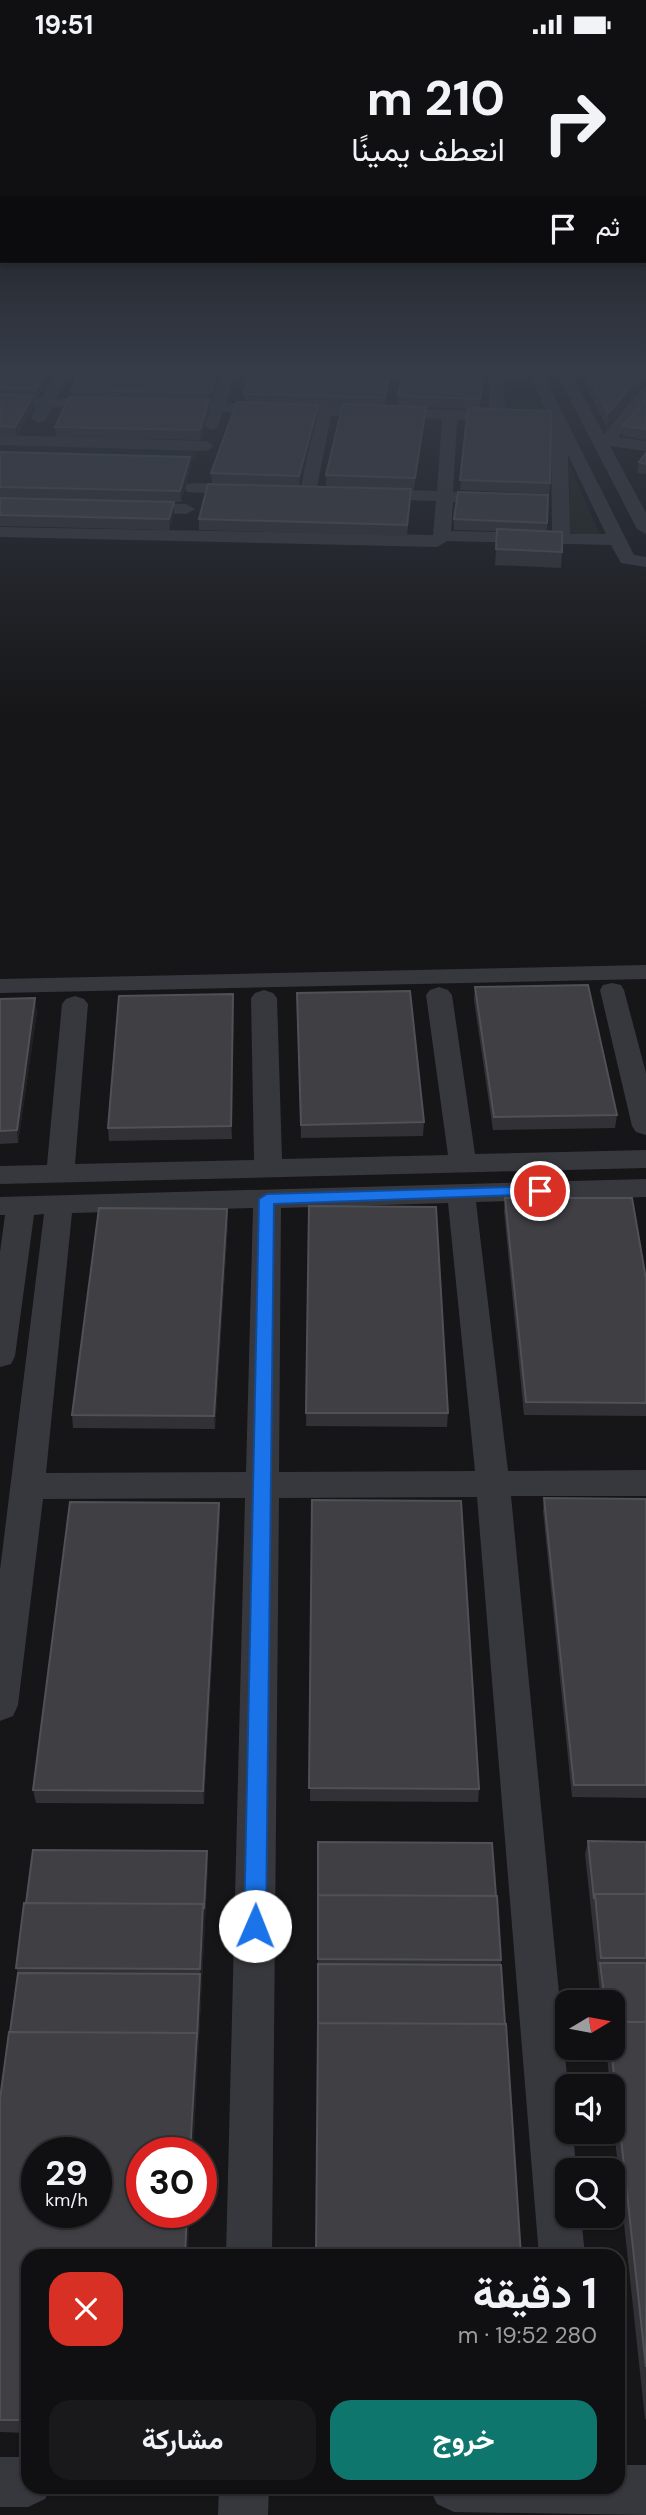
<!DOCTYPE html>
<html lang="ar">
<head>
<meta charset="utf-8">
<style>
  :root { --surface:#101012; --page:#19191b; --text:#f1f3f6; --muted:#9c9d9f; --line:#303032; --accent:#0f766e }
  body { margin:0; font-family:"DM Sans",Vazirmatn,sans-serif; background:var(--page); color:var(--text); direction:rtl; height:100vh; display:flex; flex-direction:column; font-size:26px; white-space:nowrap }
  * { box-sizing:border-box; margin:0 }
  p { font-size:23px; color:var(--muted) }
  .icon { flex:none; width:38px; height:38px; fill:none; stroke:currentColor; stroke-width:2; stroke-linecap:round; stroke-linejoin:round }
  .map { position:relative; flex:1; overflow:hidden; direction:ltr }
  .panel { position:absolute; left:21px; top:2200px; width:604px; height:245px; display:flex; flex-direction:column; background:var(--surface); border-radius:21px; box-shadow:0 2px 5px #0004,0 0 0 2px var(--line); direction:rtl }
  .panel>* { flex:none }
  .top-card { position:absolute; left:0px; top:0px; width:648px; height:214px; box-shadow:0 2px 5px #0004,0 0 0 2px var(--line); direction:rtl; background:#101012; color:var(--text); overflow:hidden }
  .needle { width:46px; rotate:80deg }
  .tools { position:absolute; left:555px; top:1941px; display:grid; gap:14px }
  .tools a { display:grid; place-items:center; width:70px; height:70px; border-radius:14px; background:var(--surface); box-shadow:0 2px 5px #0004,0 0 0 2px var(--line); font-size:35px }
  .speed { position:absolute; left:21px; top:2088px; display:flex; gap:14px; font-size:35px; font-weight:700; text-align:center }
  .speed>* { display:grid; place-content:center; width:91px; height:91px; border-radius:50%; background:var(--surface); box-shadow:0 2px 5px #0004,0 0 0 2px var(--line); line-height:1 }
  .speed small { font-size:18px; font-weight:400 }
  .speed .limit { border:10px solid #d22; background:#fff; color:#111 }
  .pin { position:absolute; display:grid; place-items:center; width:60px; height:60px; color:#fff; margin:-30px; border:4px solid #fff; border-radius:50%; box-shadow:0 2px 7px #0007 }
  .me { position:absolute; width:77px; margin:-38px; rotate:1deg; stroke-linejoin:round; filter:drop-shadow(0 0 5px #0008) }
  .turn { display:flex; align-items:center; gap:24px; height:147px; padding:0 28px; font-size:32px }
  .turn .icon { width:91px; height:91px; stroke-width:2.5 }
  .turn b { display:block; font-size:49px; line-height:60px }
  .then { display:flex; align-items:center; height:66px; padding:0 28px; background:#0003; gap:14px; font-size:26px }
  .round { display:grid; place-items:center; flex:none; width:74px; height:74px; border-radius:21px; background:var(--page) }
  .headline { display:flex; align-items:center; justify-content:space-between; height:119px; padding:0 28px }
  h1 { font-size:42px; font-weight:700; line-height:52px }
  .action { display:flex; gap:14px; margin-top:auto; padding:14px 28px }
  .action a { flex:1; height:80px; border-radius:21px; background:var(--accent); color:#fff; font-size:28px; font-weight:700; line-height:80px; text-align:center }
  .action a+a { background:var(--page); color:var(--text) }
  .status { display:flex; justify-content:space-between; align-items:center; height:49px; padding:0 35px; background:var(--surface); direction:ltr }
  .status svg { height:19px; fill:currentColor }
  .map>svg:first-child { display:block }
  .green { fill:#1c231d }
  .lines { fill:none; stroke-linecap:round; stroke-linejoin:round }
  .minor { fill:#37383d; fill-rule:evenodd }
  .wall { fill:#323236 }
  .shaded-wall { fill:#212124 }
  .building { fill:#3f3f44; stroke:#4f5156; stroke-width:2; fill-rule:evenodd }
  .route { fill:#1a73e8; stroke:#114b97; stroke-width:2 }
</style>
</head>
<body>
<div class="status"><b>19:51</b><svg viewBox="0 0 49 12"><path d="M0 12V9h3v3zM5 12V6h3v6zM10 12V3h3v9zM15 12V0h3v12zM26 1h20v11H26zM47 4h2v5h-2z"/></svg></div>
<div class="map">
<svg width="646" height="2466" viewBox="0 0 646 2466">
  <rect width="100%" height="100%" fill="#161618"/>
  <path class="green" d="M502 323H525L543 363 501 362Z
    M0 394 198 399 195 411 0 406Z
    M569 415 601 488 570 487Z"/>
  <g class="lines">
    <path class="minor" d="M55 323H69L57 349 106 350 114 355 106 360 52 358 45 372 39 374 31 369 37 358 0 357V347L42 349Z
      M222 323H236L226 354 489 362V323H503L505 363 547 364 528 323H542L634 506 646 508V518L621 514 611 496 447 492 437 498 0 488V478L433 486 436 452 372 450 364 445 372 440 437 442 442 370 331 367 316 443 308 448 300 443 315 366 223 363 217 379 211 381 203 376 208 363 170 362 162 357 170 352 211 354ZM457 371 551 373 552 484 451 482 453 453 468 452 470 448 468 444 453 443ZM568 406 606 485H570Z
      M283 323H399L401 326 394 330 290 327Z
      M556 323H570L604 385 641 340 646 338V353L618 388 646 392V402L610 397 646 464V485L637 480Z
      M0 386 206 392 214 397 206 402 0 396Z
      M193 434 245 436 253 441 245 446 187 443 185 439 187 435Z
      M133 453 186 455 195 460 186 465 127 462 124 458Z
      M646 916V930L0 944V930Z
      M612 934 621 936 624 941 646 1024V1086L636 1083 632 1077 600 941 603 936Z
      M439 938 448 941 452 946 475 1105 646 1101V1119L0 1135V1117L47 1116 62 955 66 950 75 947 84 950 88 955 75 1115 254 1111 251 949 255 944 264 941 273 944 277 949 282 1110 448 1106 426 946 430 941Z
      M646 1130V1148L476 1153 508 1422 646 1421V1447H511L568 2037 567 2082H573L576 2121H567V2166H581L585 2207H539L477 1448 279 1449 272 2207H226L245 1449 43 1450 18 1656 13 1667 0 1672V1521L44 1165 34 1166 15 1307 11 1315 0 1318V1203L5 1166H0V1148ZM448 1154 475 1422 279 1423 281 1159ZM253 1159 246 1423 46 1424 72 1164Z
      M0 2408H28V2438H51L45 2450 28 2458H0Z
      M618 2416H646V2466L454 2463 437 2455 429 2438H618Z
      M219 2438H269L268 2466H218Z"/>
  </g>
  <path class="wall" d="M0 323H52L37 350H33L34 357 16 388H0Z
    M79 323H219V326L211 354H209L210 361 201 391 56 388 55 378 72 348 71 341Z
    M390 323 385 357H398V347L483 323 480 360 550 434 549 445 460 441 468 360 425 358V368L414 440 326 437V426L343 358 318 357V366L299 437 411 451 407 487 199 481V470L293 437 212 434 211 424 245 353 244 345Z
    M579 323H646L607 379Z
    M646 350V391L622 387 623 377Z
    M0 403 190 408 191 418 181 453 0 448Z
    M646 404V425L637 424 639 413Z
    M0 449 174 464 169 481 0 477Z
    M454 470 547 474V482L562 503 561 519 495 516 497 482 454 481Z
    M475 938 617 1066 615 1079 493 1081 474 951Z
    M297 944 424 1073 423 1087 301 1089Z
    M233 945 232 1090 109 1092 108 1079Z
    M0 950 37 962 18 1094 0 1095Z
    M505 1149 646 1230V1367L524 1366 504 1162Z
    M309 1157 448 1364 447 1378 306 1377Z
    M227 1160 228 1173 215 1380 73 1379 72 1366Z
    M544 1449 646 1450V1749L572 1748 543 1462Z
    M312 1451 479 1740 478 1753 310 1752Z
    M219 1454 220 1467 204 1755 36 1754 33 1741Z
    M588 1792 646 1793V2370H645L612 2062V2037H610L606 1998H612V1953H601L585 1805Z
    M318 1793 496 1847 501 1911V1916L318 1974Z
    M208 1815 193 2104 28 2207V2384L0 2383V2050L10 1983 18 1924 16 1919Z"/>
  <path class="shaded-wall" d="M46 323H52L37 350 36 340Z
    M217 323H219V326L211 354 210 344Z
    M390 323 389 330 385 359V349Z
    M644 323H646V332L607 379 608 364Z
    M33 347 34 357 16 388 15 378Z
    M209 351 210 361 201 391 200 381Z
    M318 356V366L299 437V427Z
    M426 358 425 368 414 440 415 429Z
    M190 408 191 418 181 453 180 442Z
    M174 453V464L169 481V470Z
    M233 945 234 958 232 1090 231 1077Z
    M35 949 37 962 18 1094 17 1081Z
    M227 1160 228 1173 215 1380 214 1367Z
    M219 1454 220 1467 204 1755 203 1742Z
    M207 1802 208 1815 193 2104H190L200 1925 203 1855Z
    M187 2163H190L188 2207H185Z"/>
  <path class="building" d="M0 323H46L36 340 0 339Z
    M79 323H217L210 344 71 341Z
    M251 323H389L385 349 244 345Z
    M403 323H483L480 350 398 347Z
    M587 323H644L608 364Z
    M0 346 33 347 15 378 0 377Z
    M69 348 209 351 200 381 55 378Z
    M646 350V380L623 377Z
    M237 353 318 356 299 427 211 424Z
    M343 355 426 358 415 429 326 426Z
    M468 359 551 362 550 434 460 431Z
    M0 403 190 408 180 442 0 438Z
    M646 404V415L639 413Z
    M208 435 411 440 407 476 199 470Z
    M458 443 548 446 547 474 454 470Z
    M0 449 174 453 169 470 0 466Z
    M497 480 562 483V503L496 500Z
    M588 936 617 1066 494 1068 475 938Z
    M410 942 424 1073 301 1076 297 944Z
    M233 945 231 1077 108 1079 119 947Z
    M35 949 17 1081 0 1082V950Z
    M505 1149H632L646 1230V1354L526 1353Z
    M309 1157 436 1158 448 1364H306Z
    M99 1159 227 1160 214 1367 72 1366Z
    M544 1449 646 1450V1736H574Z
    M312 1451 461 1452 479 1740 309 1739Z
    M70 1453 219 1454 203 1742 33 1741Z
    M588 1792 646 1793V1845H595L594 1850Z
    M318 1793 492 1794 496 1847 318 1846Z
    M33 1801 207 1802 204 1860 203 1855 26 1854Z
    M595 1845H646V1909H601Z
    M318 1846 497 1847 501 1911 318 1910Z
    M24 1854 203 1855 200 1920 16 1919Z
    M600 1914H646V1973H612V1953H605Z
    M318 1915 501 1916 505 1975 318 1974Z
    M18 1924 200 1925 197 1989V1984L10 1983Z
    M612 1973H646V2318L611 1998H612Z
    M318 1974 506 1975 521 2207H316Z
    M9 1983 197 1984 190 2104H142V2163H187L185 2207H28V2371H0V2050ZM37 2104H96V2163H37Z"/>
  <linearGradient id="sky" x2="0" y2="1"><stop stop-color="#0c0c0d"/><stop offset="0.48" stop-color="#363c48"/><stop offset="1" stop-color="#363c48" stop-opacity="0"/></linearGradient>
  <rect width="646" height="668" fill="url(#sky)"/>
  <path class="route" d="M540 1137 546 1138 548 1142 546 1145 274 1155 266 1877 263 1884 255 1887 247 1884 244 1877 259 1150 267 1145Z"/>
</svg>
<div class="tools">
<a><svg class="needle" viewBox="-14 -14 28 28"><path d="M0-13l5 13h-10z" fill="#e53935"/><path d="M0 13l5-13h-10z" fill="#9c9d9f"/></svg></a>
<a><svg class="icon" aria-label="sound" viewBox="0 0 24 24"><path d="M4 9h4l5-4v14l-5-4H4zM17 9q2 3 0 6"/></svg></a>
<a><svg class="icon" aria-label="search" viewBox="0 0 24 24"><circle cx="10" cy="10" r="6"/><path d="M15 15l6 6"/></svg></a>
</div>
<div class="speed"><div>29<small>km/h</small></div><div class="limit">30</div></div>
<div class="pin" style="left:540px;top:1142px;background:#d93025"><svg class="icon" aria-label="arrive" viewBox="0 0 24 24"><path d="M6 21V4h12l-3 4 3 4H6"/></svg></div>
<svg class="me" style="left:255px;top:1877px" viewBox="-20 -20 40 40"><circle r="19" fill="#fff"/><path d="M0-13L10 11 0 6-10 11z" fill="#1a73e8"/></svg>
<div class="top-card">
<div class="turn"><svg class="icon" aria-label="right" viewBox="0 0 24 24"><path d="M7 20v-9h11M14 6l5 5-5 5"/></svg><div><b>210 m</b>انعطف يمينًا</div></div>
<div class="then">ثم<svg class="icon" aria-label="arrive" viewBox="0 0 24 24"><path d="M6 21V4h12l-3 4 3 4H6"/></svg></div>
</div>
<section class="panel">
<div class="headline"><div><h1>1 دقيقة</h1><p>280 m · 19:52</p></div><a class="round" style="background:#d93025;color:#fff"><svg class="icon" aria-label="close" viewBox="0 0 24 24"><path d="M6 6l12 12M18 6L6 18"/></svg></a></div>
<div class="action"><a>خروج</a><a>مشاركة</a></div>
</section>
</div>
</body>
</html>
